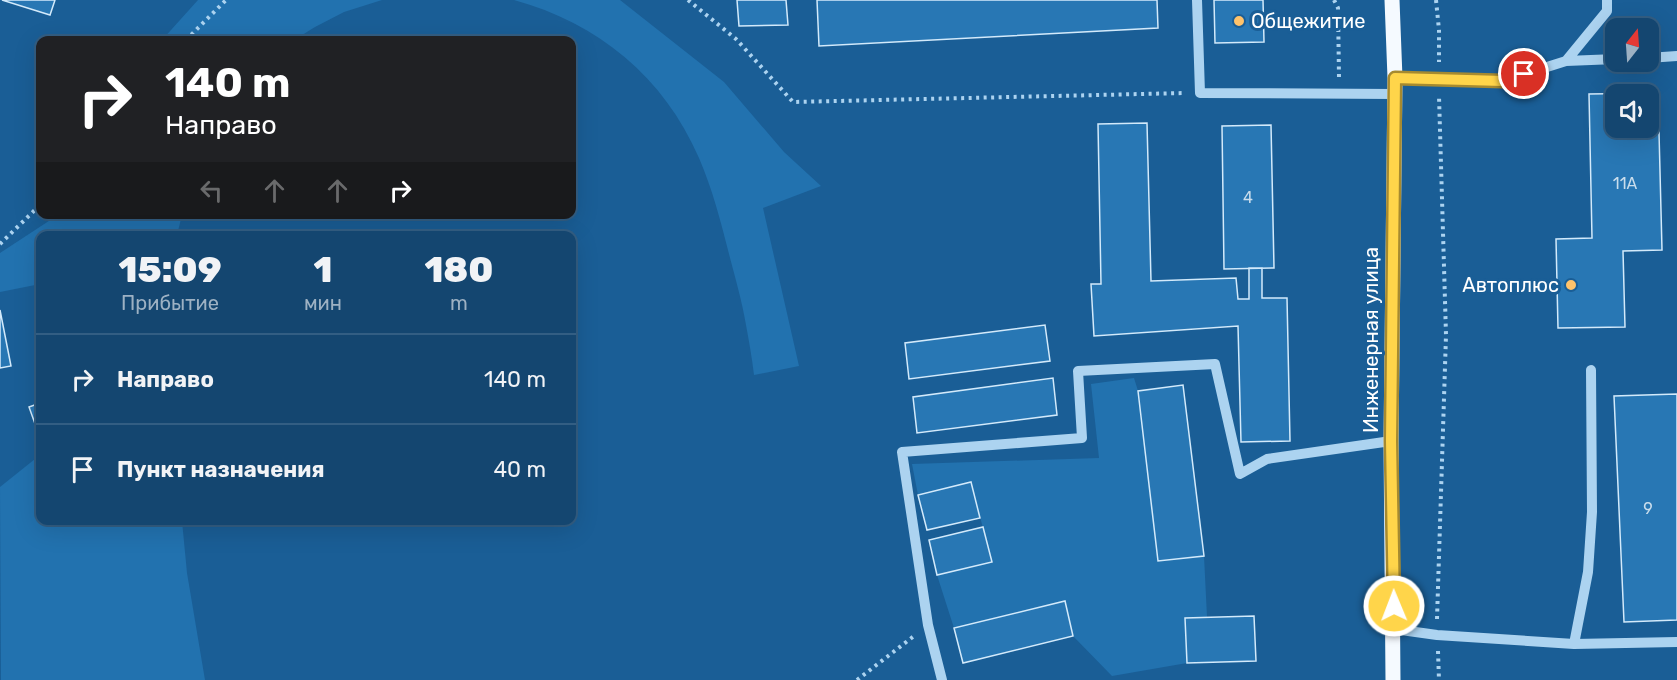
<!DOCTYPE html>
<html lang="ru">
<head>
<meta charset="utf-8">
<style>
  :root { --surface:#144670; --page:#215078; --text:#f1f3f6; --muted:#9db1c3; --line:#335e83 }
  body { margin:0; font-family:Rubik,sans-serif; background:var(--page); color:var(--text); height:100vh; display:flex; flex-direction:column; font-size:22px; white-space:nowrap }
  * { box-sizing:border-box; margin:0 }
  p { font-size:20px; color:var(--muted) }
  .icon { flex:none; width:33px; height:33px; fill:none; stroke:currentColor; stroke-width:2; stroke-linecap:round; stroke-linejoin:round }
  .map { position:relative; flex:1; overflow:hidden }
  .side { position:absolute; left:36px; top:231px; width:540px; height:294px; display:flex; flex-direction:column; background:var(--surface); border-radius:12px; box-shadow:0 6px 24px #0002,0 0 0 2px var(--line) }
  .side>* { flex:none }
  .banner { position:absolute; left:36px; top:36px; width:540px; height:183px; border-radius:12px; box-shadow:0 6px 24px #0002,0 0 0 2px var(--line); background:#202124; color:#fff; overflow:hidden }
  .needle { width:39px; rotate:17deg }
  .fabs { position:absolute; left:1605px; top:18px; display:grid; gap:12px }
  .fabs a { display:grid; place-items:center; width:54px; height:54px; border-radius:12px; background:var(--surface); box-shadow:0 6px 24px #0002,0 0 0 2px var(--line); font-size:30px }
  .pin { position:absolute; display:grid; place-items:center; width:51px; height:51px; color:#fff; margin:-26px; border:3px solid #fff; border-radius:50%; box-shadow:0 2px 6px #0007 }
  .me { position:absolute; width:66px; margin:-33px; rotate:359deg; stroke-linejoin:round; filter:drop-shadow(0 0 4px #0008) }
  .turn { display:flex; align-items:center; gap:21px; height:126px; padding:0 30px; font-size:27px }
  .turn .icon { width:78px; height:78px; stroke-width:2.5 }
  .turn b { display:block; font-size:42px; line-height:51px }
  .lanes { display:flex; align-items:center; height:57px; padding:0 30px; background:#0003; justify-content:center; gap:30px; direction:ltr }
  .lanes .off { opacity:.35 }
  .eta { display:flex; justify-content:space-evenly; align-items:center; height:102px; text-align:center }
  .eta b { font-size:36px; font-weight:800; line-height:42px }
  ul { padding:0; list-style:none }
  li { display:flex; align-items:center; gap:18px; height:90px; padding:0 30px; border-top:2px solid var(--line) }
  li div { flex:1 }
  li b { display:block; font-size:22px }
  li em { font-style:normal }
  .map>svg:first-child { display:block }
  .green { fill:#2272af }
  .building { fill:#2877b4; stroke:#d3eafb; stroke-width:1.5; fill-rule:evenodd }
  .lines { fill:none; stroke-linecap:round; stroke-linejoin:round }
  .path { stroke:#acd3f0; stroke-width:4; stroke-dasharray:3 4.5; stroke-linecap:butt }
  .minor { stroke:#acd3f0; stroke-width:10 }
  .major { stroke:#f5faff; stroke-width:15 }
  .route-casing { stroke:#a68a30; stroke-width:15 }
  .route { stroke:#ffd54a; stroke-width:10 }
  .poi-dot { fill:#ffc36b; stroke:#1a5e96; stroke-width:2 }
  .labels { text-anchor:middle; stroke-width:6; stroke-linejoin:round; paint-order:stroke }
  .number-label { font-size:16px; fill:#c9ddec }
  .poi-label { font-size:20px; fill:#fff; stroke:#1a5e96; text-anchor:start }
  .street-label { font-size:20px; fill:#fff; stroke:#1a5e96 }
</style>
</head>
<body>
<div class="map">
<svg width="1677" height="680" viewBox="0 0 1677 680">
  <rect width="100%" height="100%" fill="#1a5e96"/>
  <path class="green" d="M198 0H382L344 12 315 27 294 40H162Z
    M514 0H620L724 82 784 152 821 186 763 208 799 366 754 375C752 358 749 341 746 325 742 301 735 277 729 254 721 222 712 188 699 158 664 77 598 23 514 0Z
    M58 215 59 214 182 215 177 235 40 236V284L0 292V253Z
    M1134 378 1138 391 1158 561 1204 556 1207 617 1185 618 1187 663 1112 676 1073 636 1064 601 954 628 937 575 992 562 971 483 918 495 912 464 1099 458 1091 384Z
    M40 455V520L182 521 187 573 205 680H1L0 487Z"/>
  <path class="building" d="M2 0H55L50 15Z
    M737 0H786L788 25 739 26Z
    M817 0H1157L1158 28 819 46Z
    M1214 0H1263L1264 42 1215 43Z
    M1658 93 1662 250 1623 251 1625 327 1558 328 1556 239 1592 238 1589 94ZM1616 94H1648V128H1616Z
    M1147 123 1151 281 1236 278 1238 299H1249V268H1262V298H1287L1290 441 1241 442 1238 326 1094 336 1091 284H1101L1098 124Z
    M1271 125 1274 268 1224 269 1222 126Z
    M0 310 11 366 0 368Z
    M1045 325 1050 361 909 379 905 343Z
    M1053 378 1057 415 917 433 913 397Z
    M1183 385 1204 556 1158 561 1138 391Z
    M1677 394V620L1624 622 1614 396Z
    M40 403V434L39 435 29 407Z
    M971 482 980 518 927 530 918 495Z
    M983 527 992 562 937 575 929 540Z
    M1065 601 1073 636 963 663 954 628Z
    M1254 616 1256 661 1187 663 1185 618Z"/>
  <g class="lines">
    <path class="path" d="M688 0 736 39 793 102 1185 93
      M1334 0 1338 8 1339 77
      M1436 0 1439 30V62
      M186 40 226 0
      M0 244 40 205
      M1437 619 1446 335 1439 96
      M1438 651 1439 680
      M857 680 914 636"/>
    <path class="minor" d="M1197 0 1200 93 1394 94
      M1648 58 1677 56
      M1566 61 1607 11V0
      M1395 78 1503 81 1566 61 1616 59
      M1394 629 1437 635 1574 644 1588 572 1592 512 1591 370
      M1574 644 1677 642
      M942 680 928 625 902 452 1082 438 1078 371 1215 364 1240 474 1267 459 1391 441"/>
    <path class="major" d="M1392 0 1395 78 1391 441 1393 680"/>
  </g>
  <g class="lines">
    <g class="route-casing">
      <path id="route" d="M1394 606 1391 441 1395 78 1503 81 1524 74"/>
    </g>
    <use href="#route" class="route"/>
  </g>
  <g class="poi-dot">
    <circle cx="1239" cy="21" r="6"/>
    <circle cx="1571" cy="285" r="6"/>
  </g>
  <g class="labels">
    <g class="number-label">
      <text x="1625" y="189">11А</text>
      <text x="1248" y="203">4</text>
      <text x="1648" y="514">9</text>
    </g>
    <g class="poi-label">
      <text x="1251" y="28">Общежитие</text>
      <text x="1559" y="292" text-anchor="end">Автоплюс</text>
    </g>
    <g class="street-label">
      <text transform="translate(1371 340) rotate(-90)" y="7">Инженерная улица</text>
    </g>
  </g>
</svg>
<div class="fabs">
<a><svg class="needle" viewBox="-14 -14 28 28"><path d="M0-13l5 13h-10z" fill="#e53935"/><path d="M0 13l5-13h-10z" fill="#9db1c3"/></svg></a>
<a><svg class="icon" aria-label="sound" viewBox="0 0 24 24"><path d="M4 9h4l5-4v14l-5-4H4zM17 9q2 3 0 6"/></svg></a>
</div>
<div class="pin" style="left:1524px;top:74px;background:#d93025"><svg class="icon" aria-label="arrive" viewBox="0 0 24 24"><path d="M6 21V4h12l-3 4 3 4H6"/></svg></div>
<svg class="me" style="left:1394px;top:606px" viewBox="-20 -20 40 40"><circle r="17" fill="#ffd54a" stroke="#fff" stroke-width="3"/><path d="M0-11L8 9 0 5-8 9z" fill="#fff"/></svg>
<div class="banner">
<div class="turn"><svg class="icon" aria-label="right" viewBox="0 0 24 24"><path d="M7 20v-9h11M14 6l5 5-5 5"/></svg><div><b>140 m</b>Направо</div></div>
<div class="lanes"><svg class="icon off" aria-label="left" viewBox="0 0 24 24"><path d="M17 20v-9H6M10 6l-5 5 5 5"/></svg><svg class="icon off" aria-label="ahead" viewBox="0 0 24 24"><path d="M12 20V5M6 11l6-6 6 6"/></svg><svg class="icon off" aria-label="ahead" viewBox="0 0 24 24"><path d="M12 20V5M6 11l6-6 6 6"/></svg><svg class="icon" aria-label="right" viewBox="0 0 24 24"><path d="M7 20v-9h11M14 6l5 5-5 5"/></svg></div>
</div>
<section class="side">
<div class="eta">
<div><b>15:09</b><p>Прибытие</p></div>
<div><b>1</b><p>мин</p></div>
<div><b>180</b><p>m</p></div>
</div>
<ul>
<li><svg class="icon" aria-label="right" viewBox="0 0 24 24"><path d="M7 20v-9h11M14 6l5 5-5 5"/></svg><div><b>Направо</b></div><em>140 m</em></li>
<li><svg class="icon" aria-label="arrive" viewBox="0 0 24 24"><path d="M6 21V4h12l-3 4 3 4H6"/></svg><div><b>Пункт назначения</b></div><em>40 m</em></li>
</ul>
</section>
</div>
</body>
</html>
